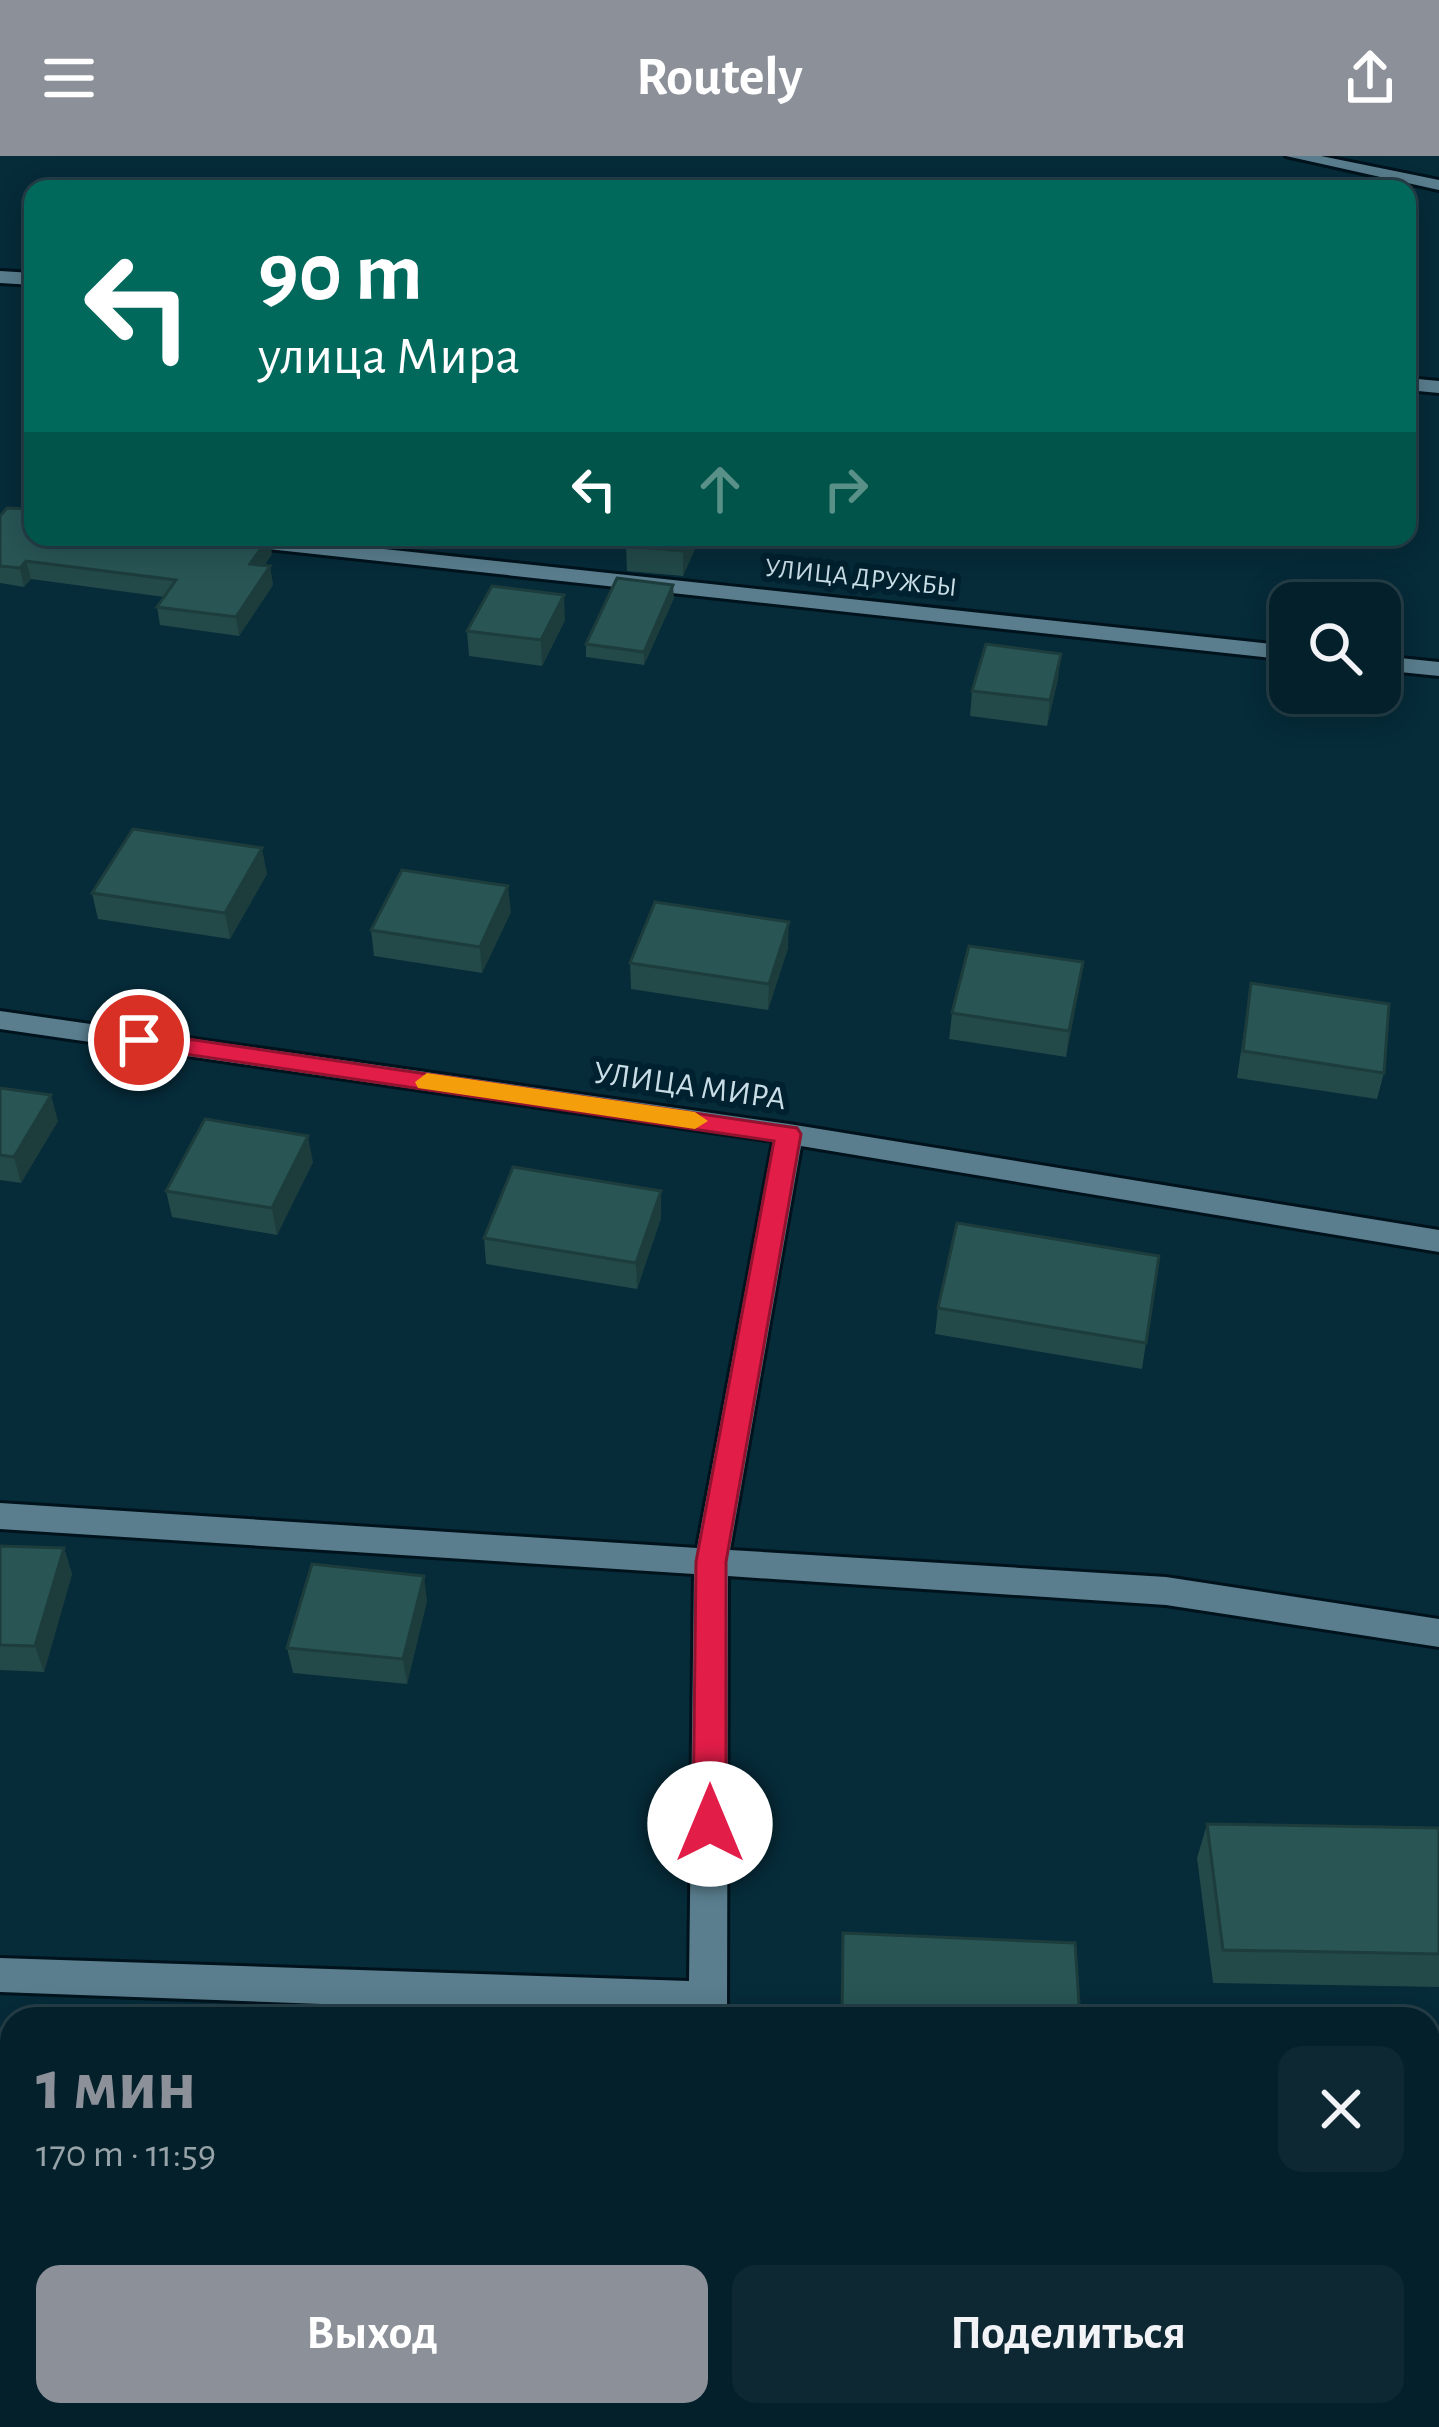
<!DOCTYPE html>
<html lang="ru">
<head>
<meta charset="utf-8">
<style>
  :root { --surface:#04202b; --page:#0d2833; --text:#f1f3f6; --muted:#97a3a9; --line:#253e47; --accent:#8c9099 }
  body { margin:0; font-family:"Alegreya Sans",sans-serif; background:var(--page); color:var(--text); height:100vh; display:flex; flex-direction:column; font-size:45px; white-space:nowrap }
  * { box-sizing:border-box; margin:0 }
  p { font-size:39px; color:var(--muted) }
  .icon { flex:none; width:66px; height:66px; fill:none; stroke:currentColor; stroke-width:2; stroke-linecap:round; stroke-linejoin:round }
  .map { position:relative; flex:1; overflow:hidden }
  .side { position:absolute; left:0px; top:1851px; width:1440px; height:420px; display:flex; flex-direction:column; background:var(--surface); border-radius:36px 36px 0 0; box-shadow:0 6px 30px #0003,0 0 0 3px var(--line) }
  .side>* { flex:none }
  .banner { position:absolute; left:24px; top:24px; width:1392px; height:366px; border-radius:24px; box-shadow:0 6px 30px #0003,0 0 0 3px var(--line); background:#00695c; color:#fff; overflow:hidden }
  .controls { position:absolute; left:1269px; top:426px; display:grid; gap:24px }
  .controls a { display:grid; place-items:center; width:132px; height:132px; border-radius:24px; background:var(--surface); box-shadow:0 6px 30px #0003,0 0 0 3px var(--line); font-size:60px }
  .pin { position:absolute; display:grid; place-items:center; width:102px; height:102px; color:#fff; margin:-51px; border:6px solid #fff; border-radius:50%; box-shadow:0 3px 12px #0007 }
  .me { position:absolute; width:132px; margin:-66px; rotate:0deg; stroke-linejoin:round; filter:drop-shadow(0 0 9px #0008) }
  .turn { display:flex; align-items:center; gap:42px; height:252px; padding:0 36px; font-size:54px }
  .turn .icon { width:156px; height:156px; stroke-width:2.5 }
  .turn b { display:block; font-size:84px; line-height:102px }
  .lanes { display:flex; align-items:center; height:114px; padding:0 36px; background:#0003; justify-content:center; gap:60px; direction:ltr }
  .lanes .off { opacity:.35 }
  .round { display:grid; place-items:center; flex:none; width:126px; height:126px; border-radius:24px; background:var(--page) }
  .overview { display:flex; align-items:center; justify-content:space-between; height:204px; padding:0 36px }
  h1 { font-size:72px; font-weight:700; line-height:90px; color:var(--accent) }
  .button { display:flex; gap:24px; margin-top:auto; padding:24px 36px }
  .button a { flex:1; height:138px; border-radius:24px; background:var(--accent); color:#fff; font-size:48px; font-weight:700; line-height:138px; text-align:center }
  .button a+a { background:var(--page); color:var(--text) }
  header { display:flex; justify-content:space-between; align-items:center; height:156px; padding:0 36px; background:var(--accent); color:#fff; font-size:54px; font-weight:700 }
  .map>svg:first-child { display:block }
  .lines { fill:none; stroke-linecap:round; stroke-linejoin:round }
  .service-casing { stroke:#00131d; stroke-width:6 }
  .minor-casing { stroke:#00131d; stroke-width:6 }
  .tertiary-casing { stroke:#00131d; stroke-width:6 }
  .service { fill:#5a7e8e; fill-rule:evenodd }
  .minor { fill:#5a7e8e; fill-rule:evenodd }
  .tertiary { fill:#5a7e8e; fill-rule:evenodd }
  .wall { fill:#234949 }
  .shaded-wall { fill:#1d3c3c }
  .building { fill:#295555; stroke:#1d3c3c; stroke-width:3 }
  .route { fill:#e11d48; stroke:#92132f; stroke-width:3 }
  .slow { fill:#f59e0b }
  .labels { text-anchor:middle; stroke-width:12; stroke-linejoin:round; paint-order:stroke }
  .far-street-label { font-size:27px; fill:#c9dde6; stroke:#00212f }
  .street-label { font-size:33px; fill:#c9dde6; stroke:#00212f }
</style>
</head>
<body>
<header><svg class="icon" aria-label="menu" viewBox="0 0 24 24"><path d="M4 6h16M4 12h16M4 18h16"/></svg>Routely<svg class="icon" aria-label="share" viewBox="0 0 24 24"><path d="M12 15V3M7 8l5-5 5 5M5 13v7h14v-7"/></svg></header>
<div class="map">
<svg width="1439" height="2271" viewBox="0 0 1439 2271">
  <rect width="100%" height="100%" fill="#062b39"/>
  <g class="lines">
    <g class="service-casing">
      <path id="service" d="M0 115 33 117V129L0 127Z
        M1407 222 1439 225V237L1407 234Z"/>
    </g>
    <g class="minor-casing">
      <path id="minor" d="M201 381H272L1290 490V504L212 387Z
        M1380 500 1439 506V520L1380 514Z
        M0 855 789 968 1439 1074V1096L801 990 730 1394 1166 1421 1439 1463V1491L1166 1449 728 1420 727 1863 0 1836V1802L689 1825 694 1418 0 1373V1347L697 1392 773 985 0 873Z
        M1439 2045V2087L1428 2091V2049Z
        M698 2259H740L741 2271H699Z
        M1077 2259H1134L1129 2271H1072Z"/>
    </g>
    <g class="tertiary-casing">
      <path id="tertiary" d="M1286 0H1321L1439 24V34Z"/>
    </g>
    <use href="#service" class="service"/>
    <use href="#minor" class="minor"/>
    <use href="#tertiary" class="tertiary"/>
  </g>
  <path class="wall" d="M23 333 272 398 264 410H270L273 429 239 480 160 469 157 451 164 441 31 423 24 431 0 427V360L32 353 27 351Z
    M700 381 683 420 627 415 626 390Z
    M716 381H749L748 385Z
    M674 442 644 509 586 501V488Z
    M565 464 542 510 469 500 467 475Z
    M1058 523 1047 570 970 560 972 535Z
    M267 718 230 783 98 763 92 737Z
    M511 756 482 817 374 800 371 774Z
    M788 792 768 854 631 833 630 807Z
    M1251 827 1384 917 1377 943 1237 922Z
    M1079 833 1066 901 949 883 952 857Z
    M0 932 58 965 21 1027 0 1024Z
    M313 1006 277 1079 172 1061 166 1035Z
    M661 1035V1062L637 1133 486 1108 484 1082Z
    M938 1152 1146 1187 1142 1213 935 1178Z
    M0 1390 64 1392 72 1418 44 1516 0 1514Z
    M427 1445 407 1528 293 1517 287 1492Z
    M1207 1668 1439 1672V1831L1213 1827 1197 1702Z"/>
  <path class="shaded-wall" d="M270 381 272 398 253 426 250 408Z
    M689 381H700L683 420V395Z
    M26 405 31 423 24 431 20 412Z
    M270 410 273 429 239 480 236 461Z
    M673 429 674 442 644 509V496Z
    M564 439 565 464 542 510 541 484Z
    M1061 498 1058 523 1047 570 1050 544Z
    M262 692 267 718 230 783 225 757Z
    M508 730 511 756 482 817 480 791Z
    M789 766 788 792 768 854 769 828Z
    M1083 806 1079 833 1066 901 1069 875Z
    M51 939 58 965 21 1027 14 1001Z
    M308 980 313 1006 277 1079 272 1052Z
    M661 1035V1062L637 1133 636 1107Z
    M64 1392 72 1418 44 1516 35 1490Z
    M424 1420 427 1445 407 1528 403 1503Z"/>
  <path class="building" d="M33 321V381H269L250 408 270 410 236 461 157 451 176 424 26 405 20 412 0 410V360L7 352 32 353V335L23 333Z
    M630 381H689L683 395 626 390Z
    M617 422 673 429 644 496 586 488Z
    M492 430 564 439 541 484 467 475Z
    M986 488 1061 498 1050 544 972 535Z
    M133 673 262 692 225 757 92 737Z
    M402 714 508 730 480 791 371 774Z
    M655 746 789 766 769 828 630 807Z
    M969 790 1083 806 1069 875 952 857Z
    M1251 827 1389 848 1384 917 1243 895Z
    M0 932 51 939 14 1001 0 999Z
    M205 963 308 980 272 1052 166 1035Z
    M513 1011 661 1035 636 1107 484 1082Z
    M957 1067 1159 1100 1146 1187 938 1152Z
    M0 1390 64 1392 35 1490 0 1489Z
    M312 1408 424 1420 403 1503 287 1492Z
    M1207 1668 1439 1672V1798L1223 1794Z
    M843 1777 1075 1787 1080 1863H842Z"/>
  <path class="route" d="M139 876 797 972 801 978 726 1406V1668L721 1678 710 1683 698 1678 693 1668 696 1406 774 985 130 890 127 884Z"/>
  <path class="slow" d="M427 917 695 956 708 965 695 973 418 932 415 926Z"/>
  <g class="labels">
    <g class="far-street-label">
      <text transform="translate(861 421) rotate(6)" y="9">УЛИЦА ДРУЖБЫ</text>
    </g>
    <g class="street-label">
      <text transform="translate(690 928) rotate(8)" y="12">УЛИЦА МИРА</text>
    </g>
  </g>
</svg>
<div class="controls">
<a><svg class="icon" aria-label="search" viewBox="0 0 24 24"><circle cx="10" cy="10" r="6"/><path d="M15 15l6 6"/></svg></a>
</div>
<div class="pin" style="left:139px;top:884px;background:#d93025"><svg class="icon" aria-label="arrive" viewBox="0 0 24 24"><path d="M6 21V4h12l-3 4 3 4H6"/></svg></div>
<svg class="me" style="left:710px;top:1668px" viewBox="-20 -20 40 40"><circle r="19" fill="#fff"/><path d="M0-13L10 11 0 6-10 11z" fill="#e11d48"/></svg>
<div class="banner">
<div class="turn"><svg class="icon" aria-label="left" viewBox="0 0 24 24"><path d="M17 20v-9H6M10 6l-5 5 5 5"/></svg><div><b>90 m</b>улица Мира</div></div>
<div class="lanes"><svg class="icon" aria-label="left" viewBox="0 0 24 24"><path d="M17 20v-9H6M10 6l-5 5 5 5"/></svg><svg class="icon off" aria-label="ahead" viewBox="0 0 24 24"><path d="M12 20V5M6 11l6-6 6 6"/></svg><svg class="icon off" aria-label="right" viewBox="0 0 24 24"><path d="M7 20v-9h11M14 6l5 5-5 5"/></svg></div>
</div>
<section class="side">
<div class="overview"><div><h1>1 мин</h1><p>170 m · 11:59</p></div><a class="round"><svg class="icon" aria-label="close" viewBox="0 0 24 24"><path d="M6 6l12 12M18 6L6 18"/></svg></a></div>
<div class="button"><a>Выход</a><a>Поделиться</a></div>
</section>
</div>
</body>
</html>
